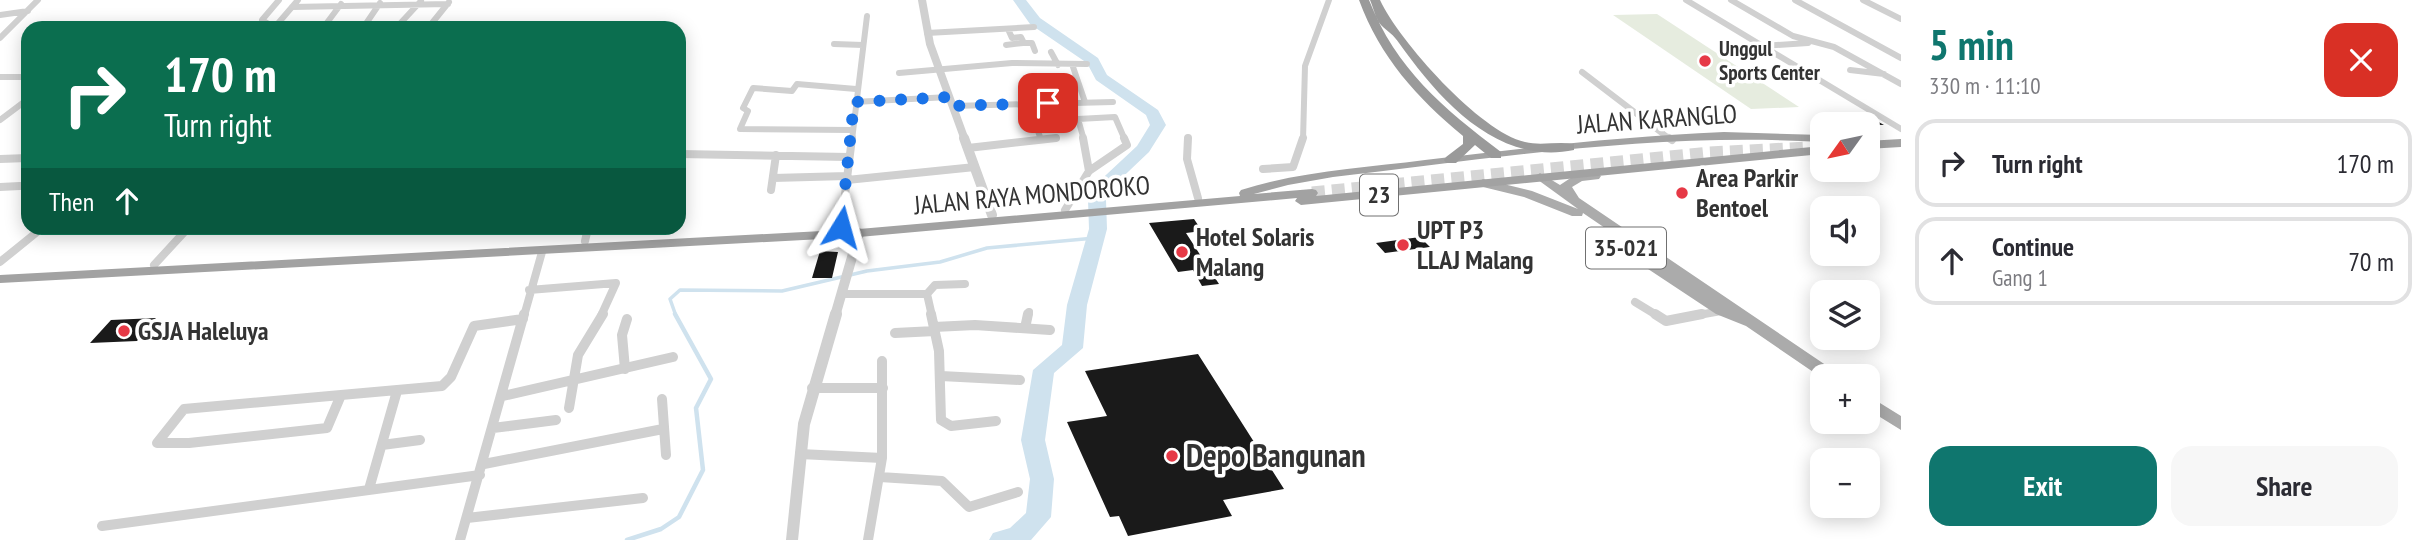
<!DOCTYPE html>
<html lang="en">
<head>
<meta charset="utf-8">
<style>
  :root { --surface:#fff; --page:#f7f7f7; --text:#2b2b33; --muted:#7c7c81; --line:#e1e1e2; --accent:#0f766e }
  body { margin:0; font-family:"PT Sans Narrow",sans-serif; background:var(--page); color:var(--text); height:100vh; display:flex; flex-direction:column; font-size:26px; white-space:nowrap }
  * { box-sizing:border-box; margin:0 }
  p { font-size:23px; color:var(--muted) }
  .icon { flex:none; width:38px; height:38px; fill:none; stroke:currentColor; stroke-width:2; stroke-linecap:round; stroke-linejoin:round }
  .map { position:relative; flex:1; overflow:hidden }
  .sheet { display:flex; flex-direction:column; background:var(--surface); width:525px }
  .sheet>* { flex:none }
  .banner { position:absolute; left:21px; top:21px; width:665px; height:214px; border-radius:21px; box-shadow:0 4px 18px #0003; background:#0b6e4f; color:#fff; overflow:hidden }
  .needle { width:46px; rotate:237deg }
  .controls { position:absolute; left:1810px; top:112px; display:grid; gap:14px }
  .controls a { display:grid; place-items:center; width:70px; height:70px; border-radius:14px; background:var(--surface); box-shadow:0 4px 18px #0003; font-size:35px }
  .pin { position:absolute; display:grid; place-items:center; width:60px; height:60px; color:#fff; margin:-30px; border-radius:14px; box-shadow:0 4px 10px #0006 }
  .me { position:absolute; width:77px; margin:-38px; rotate:8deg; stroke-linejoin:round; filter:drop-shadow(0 0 5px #0008) }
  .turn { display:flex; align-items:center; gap:24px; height:147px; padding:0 28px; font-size:32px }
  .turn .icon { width:91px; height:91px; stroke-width:2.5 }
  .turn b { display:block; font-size:49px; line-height:60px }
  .then { display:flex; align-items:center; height:66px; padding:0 28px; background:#0003; gap:14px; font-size:26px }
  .round { display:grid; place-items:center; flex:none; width:74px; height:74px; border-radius:21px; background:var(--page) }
  .summary { display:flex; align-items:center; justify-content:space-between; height:119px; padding:0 28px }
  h1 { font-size:42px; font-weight:600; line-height:52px; color:var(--accent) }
  .action { display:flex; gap:14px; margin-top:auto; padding:14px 28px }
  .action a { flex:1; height:80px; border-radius:21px; background:var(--accent); color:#fff; font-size:28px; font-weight:600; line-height:80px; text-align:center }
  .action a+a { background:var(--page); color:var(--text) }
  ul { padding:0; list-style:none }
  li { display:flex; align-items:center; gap:21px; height:88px; margin:0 14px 10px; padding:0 14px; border:4px solid var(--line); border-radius:21px }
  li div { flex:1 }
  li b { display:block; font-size:26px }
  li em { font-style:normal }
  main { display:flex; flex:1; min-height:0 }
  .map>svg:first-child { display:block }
  .green { fill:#e6ecdf }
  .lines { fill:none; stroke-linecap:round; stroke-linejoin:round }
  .stream-far1 { stroke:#cfe2ee; stroke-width:3.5 }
  .stream { stroke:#cfe2ee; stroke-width:4.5 }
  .river { fill:#cfe2ee; fill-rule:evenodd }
  .building { fill:#1a1a1a }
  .trunk-tunnel { stroke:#d6d6d6; stroke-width:13; stroke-dasharray:13 7; stroke-linecap:butt }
  .minor-far2 { stroke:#d0d0d0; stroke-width:6 }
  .minor-far1 { stroke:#d0d0d0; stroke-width:8 }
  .minor { stroke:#d0d0d0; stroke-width:10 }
  .tertiary-far2 { stroke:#d0d0d0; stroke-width:8 }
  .tertiary-far1 { stroke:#d0d0d0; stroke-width:10 }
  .tertiary { stroke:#d0d0d0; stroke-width:12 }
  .primary { fill:#ababab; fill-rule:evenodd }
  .trunk { fill:#a2a2a2; fill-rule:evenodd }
  .motorway { fill:#9a9a9a; fill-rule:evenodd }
  .route { stroke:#1a73e8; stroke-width:12; stroke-dasharray:0 21.6 }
  .poi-dot { fill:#e63946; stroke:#fff; stroke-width:2.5 }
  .labels { text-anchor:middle; stroke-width:7; stroke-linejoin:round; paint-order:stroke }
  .far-poi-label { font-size:21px; font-weight:bold; fill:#333; stroke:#fff; text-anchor:start }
  .shield { fill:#fff; stroke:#707070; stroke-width:2 }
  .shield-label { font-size:24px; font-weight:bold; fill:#333 }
  .street-label { font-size:26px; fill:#333; stroke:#fff }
  .poi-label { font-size:26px; font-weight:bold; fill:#333; stroke:#fff; text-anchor:start }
  .near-poi-label { font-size:32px; font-weight:bold; fill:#333; stroke:#fff; text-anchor:start }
</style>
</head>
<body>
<main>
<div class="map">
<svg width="1901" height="540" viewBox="0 0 1901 540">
  <rect width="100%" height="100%" fill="#fff"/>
  <path class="green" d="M1657 14 1799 107 1751 109 1613 15Z"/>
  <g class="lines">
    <path class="stream-far1" d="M676 316 670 299 680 290 782 291 867 271 940 262 987 248 1095 238"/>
    <path class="stream" d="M627 540 661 529 679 517 703 470 696 408 711 379 675 314"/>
    <path class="river" d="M1013 0H1026L1040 18 1098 58 1107 75 1158 110 1166 125 1149 152 1109 190 1106 200 1107 229 1087 305 1083 348 1054 373 1045 440 1054 479 1051 517 1031 540H989L993 533 1010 528 1026 513 1030 479 1021 440 1033 370 1062 345 1067 305 1089 229 1088 200 1092 188 1137 146 1150 125 1146 115 1096 80 1087 63 1030 24Z"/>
  </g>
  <path class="building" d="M1868 116 1884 125 1841 124V117Z
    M1194 219 1202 231 1186 233 1219 284 1202 286 1193 270 1178 272 1149 223Z
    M1420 237 1430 247 1385 253 1376 243Z
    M820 251 838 252 832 278H812Z
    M156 318 137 341 90 343 111 320Z
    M1198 354 1284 489 1223 500 1232 516 1128 536 1119 516 1110 517 1067 422 1107 416 1085 371Z"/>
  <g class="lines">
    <path class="trunk-tunnel" d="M1312 193 1709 153 1807 148"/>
    <path class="minor-far2" d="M1686 0 1901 129
      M1731 0 1793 36 1834 47 1901 84
      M1795 0 1901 58
      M1863 0 1901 19
      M292 7 448 4
      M0 15 28 11
      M264 28 267 23 262 20 279 0
      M274 28 298 0
      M323 28 341 4
      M363 28 380 3
      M396 28 421 1
      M428 28 449 2
      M1008 29 1012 38 1021 37 1024 43H1032L1035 51
      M927 33 1034 27
      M0 38 38 0
      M834 44 863 45
      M1006 45 1023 43
      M1762 46 1808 43
      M1051 52 1058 65
      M1072 64 1085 102
      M1850 70 1884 74
      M1582 72 1671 140
      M899 73 1012 63 1087 64
      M0 77H28
      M1041 88 1077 85
      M854 102 949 97
      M952 106 1113 102
      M0 120 28 99
      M1035 122 1041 140
      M852 130 740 129 748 111 743 108 753 88 792 91 797 84 856 89
      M852 140 867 16
      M1042 140 1056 138
      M1084 140 1078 119 1115 117 1125 140
      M1303 140 1305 66 1329 0"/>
    <path class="minor-far1" d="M1083 138 1089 171
      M1188 138 1187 159 1198 198
      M1669 138 1672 140
      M968 148 1056 138
      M679 154 849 157
      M0 159 28 158
      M1263 169 1293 167 1303 138
      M1089 171 1127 145 1124 138
      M773 178 847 176
      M847 180 975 167
      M0 187 20 186
      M771 190 776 155
      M1065 210 1089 171
      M841 227 852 138
      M585 241 588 228
      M0 262 42 228
      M154 265 188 228
      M529 290 616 283 601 316
      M844 294H927
      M1635 302 1658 316
      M524 316 542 252
      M932 316 927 294 935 285 965 284
      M1028 316 1029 312
      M1693 316 1721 311"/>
    <path class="minor" d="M931 314 939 351 941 420 951 426 996 421
      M1655 314 1666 321 1702 314
      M934 327 975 325 1050 330
      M1025 328 1028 314
      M895 333 935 331
      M625 369 622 335 627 319
      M941 376 1020 380
      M812 388H883
      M341 395 327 428 189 443H157L184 409Z
      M341 395 442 386 451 377 474 326 523 319
      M503 396 673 357
      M662 399 666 455
      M569 408 578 355 603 314
      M493 428 556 420
      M382 445 420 440
      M800 454 882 458
      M484 464 663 429
      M880 477 942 481 969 507 1018 492
      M369 489 397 391
      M467 518 643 498
      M102 526 480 475
      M460 540 524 314
      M868 540 882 458V361"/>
    <path class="tertiary-far2" d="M922 0 930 44 965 140"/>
    <path class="tertiary-far1" d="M964 138 992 215
      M835 316 859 233"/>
    <path class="tertiary" d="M792 540 804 424 836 314"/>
    <path class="primary" d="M1595 172 1601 176 1599 179 1582 181 1572 187 1579 198 1836 372 1838 376H1822V378L1746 326 1716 314 1642 265 1640 262 1642 259 1649 258 1583 213 1582 216H1572L1524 197 1479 186 1477 183 1483 179 1532 191 1578 209 1534 177 1540 173 1560 185 1575 175Z
      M1867 395 1901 416V430L1867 409Z"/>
    <path class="trunk" d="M1724 132 1822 135V142C1658 132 1495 158 1333 177L1288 185 1254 194 1312 189 1316 190 1318 193 1316 196 1822 146V154L1301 205 1295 201 1297 198 859 237 0 283V275L859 229 1240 196 1239 193 1241 190C1301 171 1363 168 1425 160 1525 148 1623 136 1724 132Z
      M1901 139V147L1867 149V141Z"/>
    <path class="motorway" d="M1359 0H1369C1396 69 1443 108 1501 152V158H1491L1475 145 1456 163H1446L1444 160 1446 157 1463 144V136C1417 98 1380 57 1359 0Z
      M1370 0H1380C1399 41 1480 132 1525 142 1541 146 1558 141 1574 144V150C1497 166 1439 99 1399 43 1394 35 1387 31 1381 25 1376 19 1373 7 1370 0Z"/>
  </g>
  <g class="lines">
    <path class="route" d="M841 227 854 102 949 97 952 106 1048 103"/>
  </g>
  <g class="poi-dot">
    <circle cx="1705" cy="61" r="7"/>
    <circle cx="1682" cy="193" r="7"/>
    <circle cx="1403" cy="245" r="7"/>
    <circle cx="1182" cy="252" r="7"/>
    <circle cx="124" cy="331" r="7"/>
    <circle cx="1172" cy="456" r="7"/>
  </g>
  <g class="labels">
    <g class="far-poi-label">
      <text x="1719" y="56">Unggul<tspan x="1719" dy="24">Sports Center</tspan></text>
    </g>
    <g class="shield">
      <rect x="1360" y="174.5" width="38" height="41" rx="5"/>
      <rect x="1586" y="227.5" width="80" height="41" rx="5"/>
    </g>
    <g class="shield-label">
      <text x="1379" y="203">23</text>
      <text x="1626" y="256">35-021</text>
    </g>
    <g class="street-label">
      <text transform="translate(1657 119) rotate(-4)" y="9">JALAN KARANGLO</text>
      <text transform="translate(1032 195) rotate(-5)" y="9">JALAN RAYA MONDOROKO</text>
    </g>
    <g class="poi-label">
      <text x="1696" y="187">Area Parkir<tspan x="1696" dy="30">Bentoel</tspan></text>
      <text x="1417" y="239">UPT P3<tspan x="1417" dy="30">LLAJ Malang</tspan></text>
      <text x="1196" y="246">Hotel Solaris<tspan x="1196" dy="30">Malang</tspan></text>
      <text x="138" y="340">GSJA Haleluya</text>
    </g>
    <g class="near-poi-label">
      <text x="1186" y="467">Depo Bangunan</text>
    </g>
  </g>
</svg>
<div class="controls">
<a><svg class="needle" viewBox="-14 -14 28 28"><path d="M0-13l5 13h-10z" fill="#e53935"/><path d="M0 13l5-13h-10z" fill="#7c7c81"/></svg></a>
<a><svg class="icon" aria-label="sound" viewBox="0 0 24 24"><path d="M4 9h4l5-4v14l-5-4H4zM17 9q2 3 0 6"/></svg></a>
<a><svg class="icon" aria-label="layers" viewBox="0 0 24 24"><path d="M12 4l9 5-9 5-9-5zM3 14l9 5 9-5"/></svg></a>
<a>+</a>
<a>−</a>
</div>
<div class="pin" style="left:1048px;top:103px;background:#d93025"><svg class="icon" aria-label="arrive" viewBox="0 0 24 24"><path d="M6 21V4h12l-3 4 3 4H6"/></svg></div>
<svg class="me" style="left:841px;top:227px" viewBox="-20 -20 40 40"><path d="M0-17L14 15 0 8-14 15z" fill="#1a73e8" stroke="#fff" stroke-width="4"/></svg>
<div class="banner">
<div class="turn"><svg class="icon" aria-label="right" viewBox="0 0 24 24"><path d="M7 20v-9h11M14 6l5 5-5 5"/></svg><div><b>170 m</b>Turn right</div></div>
<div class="then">Then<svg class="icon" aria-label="ahead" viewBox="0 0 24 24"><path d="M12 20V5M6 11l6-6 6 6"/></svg></div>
</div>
</div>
<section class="sheet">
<div class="summary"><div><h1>5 min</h1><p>330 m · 11:10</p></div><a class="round" style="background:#d93025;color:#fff"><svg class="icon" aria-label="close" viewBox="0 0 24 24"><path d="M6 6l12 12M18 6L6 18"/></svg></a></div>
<ul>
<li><svg class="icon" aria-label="right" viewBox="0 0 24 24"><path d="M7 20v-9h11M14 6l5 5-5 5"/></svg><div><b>Turn right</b></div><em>170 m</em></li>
<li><svg class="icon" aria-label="ahead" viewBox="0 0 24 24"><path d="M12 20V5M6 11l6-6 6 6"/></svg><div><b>Continue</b><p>Gang 1</p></div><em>70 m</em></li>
</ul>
<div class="action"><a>Exit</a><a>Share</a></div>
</section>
</main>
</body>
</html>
